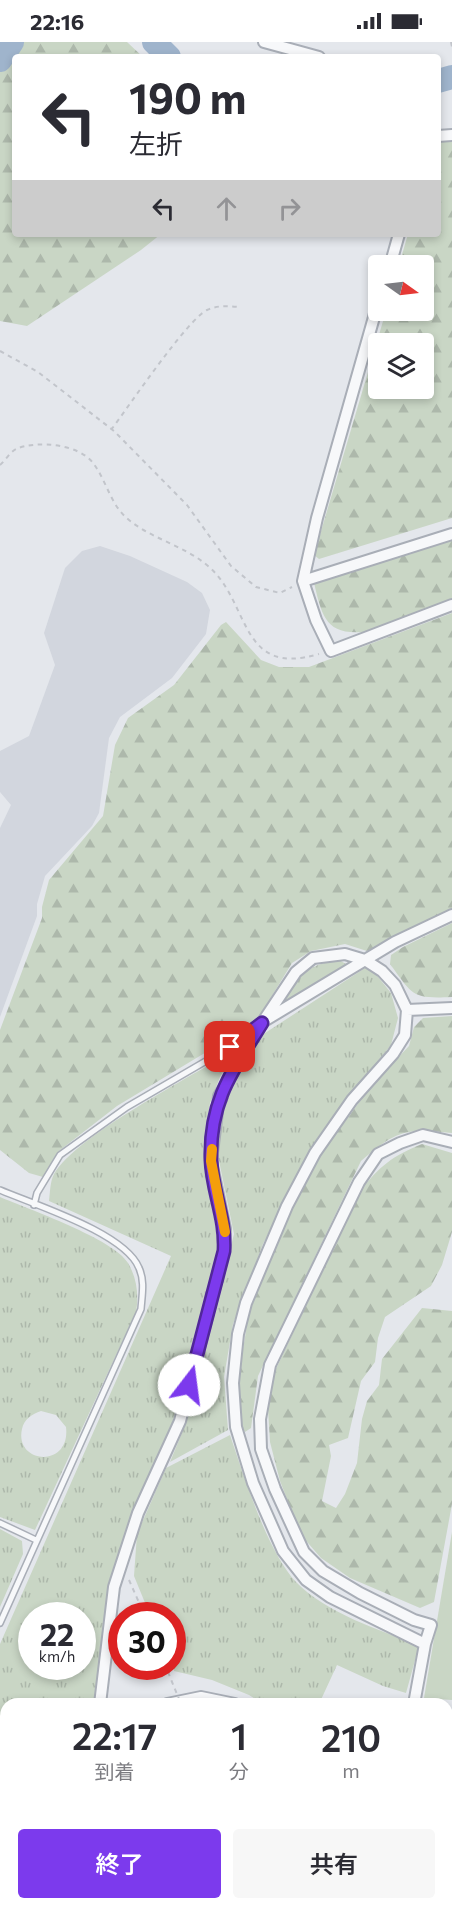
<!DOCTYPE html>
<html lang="ja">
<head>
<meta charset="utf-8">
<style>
  :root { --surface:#fff; --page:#f7f7f7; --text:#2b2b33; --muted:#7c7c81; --accent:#7c3aed }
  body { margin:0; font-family:Commissioner,"Noto Sans JP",sans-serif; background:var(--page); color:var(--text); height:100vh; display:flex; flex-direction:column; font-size:22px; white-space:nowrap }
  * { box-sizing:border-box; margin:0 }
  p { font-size:20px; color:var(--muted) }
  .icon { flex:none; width:33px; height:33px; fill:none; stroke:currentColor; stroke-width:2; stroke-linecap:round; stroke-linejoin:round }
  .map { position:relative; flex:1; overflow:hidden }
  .sheet { position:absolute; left:0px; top:1656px; width:453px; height:212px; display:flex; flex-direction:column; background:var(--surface); border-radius:18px 18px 0 0; box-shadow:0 3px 9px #0003 }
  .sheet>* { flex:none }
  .hud { position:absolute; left:12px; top:12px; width:429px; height:183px; border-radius:6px; box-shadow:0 3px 9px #0003; background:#fff; color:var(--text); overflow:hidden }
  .needle { width:39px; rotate:104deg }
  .tools { position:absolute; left:368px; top:213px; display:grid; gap:12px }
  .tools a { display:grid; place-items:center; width:66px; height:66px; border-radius:6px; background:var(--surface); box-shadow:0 3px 9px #0003; font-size:30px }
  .speed { position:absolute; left:18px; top:1560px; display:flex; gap:12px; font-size:30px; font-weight:700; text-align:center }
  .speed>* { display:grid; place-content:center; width:78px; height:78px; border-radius:50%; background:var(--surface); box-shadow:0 3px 9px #0003; line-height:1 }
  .speed small { font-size:15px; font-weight:400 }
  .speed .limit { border:9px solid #d22; background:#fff; color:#111 }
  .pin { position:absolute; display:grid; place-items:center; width:51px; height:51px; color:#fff; margin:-26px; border-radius:12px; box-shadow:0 3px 9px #0006 }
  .me { position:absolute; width:66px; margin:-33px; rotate:15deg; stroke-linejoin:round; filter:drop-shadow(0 0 4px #0008) }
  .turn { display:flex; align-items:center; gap:21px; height:126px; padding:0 18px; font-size:27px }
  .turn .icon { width:78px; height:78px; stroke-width:2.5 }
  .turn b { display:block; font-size:42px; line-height:51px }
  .lanes { display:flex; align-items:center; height:57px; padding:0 18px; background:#0003; justify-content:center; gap:30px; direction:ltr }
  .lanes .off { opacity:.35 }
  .eta { display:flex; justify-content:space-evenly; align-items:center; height:102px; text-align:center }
  .eta b { font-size:36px; font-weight:600; line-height:42px }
  .button { display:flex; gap:12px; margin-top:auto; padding:12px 18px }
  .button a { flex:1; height:69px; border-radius:6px; background:var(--accent); color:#fff; font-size:24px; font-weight:600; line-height:69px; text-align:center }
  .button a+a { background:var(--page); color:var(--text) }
  .status { display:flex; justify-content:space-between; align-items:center; height:42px; padding:0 30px; background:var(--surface); direction:ltr }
  .status svg { height:16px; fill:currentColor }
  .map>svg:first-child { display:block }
  .built { fill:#d2d6de }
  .grass { fill:url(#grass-tufts); fill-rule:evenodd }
  .forest { fill:url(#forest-firs); fill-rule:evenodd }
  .pitch { fill:#c9d6c5 }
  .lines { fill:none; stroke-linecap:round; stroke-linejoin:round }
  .river { stroke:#9fb4cc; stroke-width:24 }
  .primary-tunnel { stroke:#bfc3cb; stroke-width:16; stroke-dasharray:16 8; stroke-linecap:butt }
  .service-casing { stroke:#a9aeb7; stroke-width:8 }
  .minor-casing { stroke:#a9aeb7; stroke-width:14 }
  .primary-casing { stroke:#a3abb8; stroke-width:20 }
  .path { stroke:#c2c5cb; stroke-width:2; stroke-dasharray:4.5 4.5; stroke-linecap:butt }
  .service { stroke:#f7f8fa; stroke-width:5 }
  .minor { stroke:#f7f8fa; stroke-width:10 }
  .primary { stroke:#fff; stroke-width:16 }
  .path-bridge { stroke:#c2c5cb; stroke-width:2; stroke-dasharray:4.5 4.5; stroke-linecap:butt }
  .route-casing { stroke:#51269a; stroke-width:15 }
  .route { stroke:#7c3aed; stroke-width:10 }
  .slow { stroke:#f59e0b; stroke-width:10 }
</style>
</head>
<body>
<div class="status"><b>22:16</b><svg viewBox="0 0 49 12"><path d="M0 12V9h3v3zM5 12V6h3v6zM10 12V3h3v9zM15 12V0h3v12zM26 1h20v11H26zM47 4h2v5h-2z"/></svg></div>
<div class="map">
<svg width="452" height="1867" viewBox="0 0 452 1867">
  <defs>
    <pattern id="grass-tufts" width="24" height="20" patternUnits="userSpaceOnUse" patternTransform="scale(1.5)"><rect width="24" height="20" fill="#c9d6c5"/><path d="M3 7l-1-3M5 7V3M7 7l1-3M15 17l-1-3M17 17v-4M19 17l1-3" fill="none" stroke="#adb8ab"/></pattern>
    <pattern id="forest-firs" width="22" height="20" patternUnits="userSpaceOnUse" patternTransform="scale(1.5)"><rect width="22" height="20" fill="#c9d6c5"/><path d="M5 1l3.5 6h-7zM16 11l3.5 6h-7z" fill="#adb8ab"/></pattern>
  </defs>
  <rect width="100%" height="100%" fill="#e4e7ec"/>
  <path class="built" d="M100 504 130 514 187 540 202 551 210 568 206 592 172 636 120 675 109 696 99 771 92 784 45 834 37 862V874L0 975V786L11 763 0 750V709L29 694 55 623 44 591 65 526 82 509Z"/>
  <path class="grass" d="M339 918 346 922 279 963C300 936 303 923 339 918Z
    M365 926 375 931 391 951 398 976 391 1003 318 1095 263 1202 233 1282 224 1335 228 1388 170 1420 186 1381 234 1192 217 1109 222 1070 230 1042 262 993Z
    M235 1008 220 1035 210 1061 206 1091 207 1129 218 1203 198 1291 174 1376 127 1485 108 1543 94 1662H6V1862H19L17 1867H0V1602L171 1214 49 1159C50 1152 50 1139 54 1132 77 1093 192 1034 235 1008ZM32 1574H82V1624H32Z
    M0 1155C28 1167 114 1197 128 1221 137 1236 139 1254 136 1270L35 1488 0 1475ZM41 1369 56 1373 66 1385C71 1427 14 1422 22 1387 24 1377 32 1372 41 1369Z
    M230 1393C244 1434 267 1509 296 1540 327 1572 379 1587 419 1604L406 1651 383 1644 337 1623 319 1662H263L249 1653 212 1638 174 1629 172 1574 150 1573 134 1534 137 1492 166 1426Z
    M0 1487 22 1499 23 1512 0 1565Z"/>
  <path class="forest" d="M0 0H127L143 15H15V192H161L141 208 27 284 0 279Z
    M452 98V476L319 517 314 513 386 269 423 268V224L399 223 408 192H438V99ZM378 302H423V346H378Z
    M452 498V557L363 590C325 593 322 573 314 541Z
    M452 571V868L367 909 345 902 311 909 292 921 256 980 117 1064 59 1109 43 1135 29 1131 0 1108V988L42 876V865L49 838 103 774 115 703 128 676 174 643 221 583 226 580 261 618 279 625H309Z
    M452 881V955C411 957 413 953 390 922L391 913 403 905Z
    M452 974V1091C406 1086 396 1088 361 1119L258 1334 251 1386 245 1390 239 1381 238 1337 249 1271 290 1170 324 1108 371 1044 409 1004 414 985 423 976Z
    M422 1102 452 1111V1190L442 1223 431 1244 385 1275 378 1296 375 1320 361 1339 348 1396 329 1403 331 1414 322 1459 336 1466 345 1452 357 1421 362 1377 367 1359 379 1343 382 1317 422 1266 452 1269V1462L434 1560 420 1566 350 1536 321 1516 301 1493 280 1439 270 1400 268 1367 275 1329 360 1149C380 1124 392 1114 422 1102Z
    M58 1862H157L168 1867H55Z
    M277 1862H439L451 1867H278Z"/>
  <path class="pitch" d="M452 1490V1658L424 1656Z"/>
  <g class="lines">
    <path class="river" d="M154 0 169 15
      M0 18 12 0
      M438 39 452 35"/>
    <path class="primary-tunnel" d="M0 1758 6 1761"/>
    <g class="service-casing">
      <path id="service" d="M0 1148C35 1163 125 1191 139 1226 145 1239 142 1253 141 1267L0 1581
        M34 1163 37 1151 60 1113 127 1065 230 1005 256 985
        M0 1481 36 1498
        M447 1857 452 1860
        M253 1867 255 1862"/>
    </g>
    <g class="minor-casing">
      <path id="minor" d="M264 0 319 15
        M438 94 452 93
        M390 224 399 192
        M378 261 317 476 303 539 316 578 331 609 452 563
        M303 539 452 492
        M407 968 452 966
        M264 979 395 900 452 873
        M425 1602 431 1583 414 1578 360 1551 323 1529 304 1510 275 1447 261 1407 260 1377 270 1323 359 1140 378 1112 400 1101 423 1093 452 1100
        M100 1662 114 1545 138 1471 180 1379 224 1209 225 1187 211 1119 219 1054 262 981 296 930 313 916 345 912 365 918 382 929 395 943 407 968 405 993 393 1012 352 1058 315 1111 287 1164 246 1261 238 1292 233 1341 236 1385 253 1441 283 1509 306 1538 330 1555 425 1602 414 1662
        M167 1662 201 1655 235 1662
        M447 1738 452 1737
        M23 1867 25 1862
        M46 1867 49 1862"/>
    </g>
    <g class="primary-casing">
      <path id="primary" d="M210 1862 221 1867"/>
    </g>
    <path class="path" d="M451 0 452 5
      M0 309 38 330 114 389 187 463 231 524 256 545 280 551 292 545
      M111 388C129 364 187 278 207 268 218 263 228 264 239 265
      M0 423C5 419 10 410 16 407 37 398 79 402 93 421 107 439 110 463 129 478 152 497 185 504 208 524 251 560 238 636 319 612
      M129 1538 145 1574
      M165 1624 168 1630
      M447 1779 452 1780"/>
    <use href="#service" class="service"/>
    <use href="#minor" class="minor"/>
    <use href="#primary" class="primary"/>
    <path class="path-bridge" d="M168 1630 181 1662"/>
  </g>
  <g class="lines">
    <g class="route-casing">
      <path id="route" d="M189 1343 224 1209C226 1176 212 1149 211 1118 209 1059 233 1028 262 981L230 1005"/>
    </g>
    <use href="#route" class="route"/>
    <path class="slow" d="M212 1107 211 1119 225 1190"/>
  </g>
</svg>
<div class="tools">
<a><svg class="needle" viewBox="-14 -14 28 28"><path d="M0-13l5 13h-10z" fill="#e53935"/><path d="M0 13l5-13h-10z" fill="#7c7c81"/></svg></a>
<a><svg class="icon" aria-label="layers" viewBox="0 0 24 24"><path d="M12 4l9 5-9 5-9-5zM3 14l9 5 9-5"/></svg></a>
</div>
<div class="speed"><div>22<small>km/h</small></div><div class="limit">30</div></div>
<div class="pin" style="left:230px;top:1005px;background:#d93025"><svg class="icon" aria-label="arrive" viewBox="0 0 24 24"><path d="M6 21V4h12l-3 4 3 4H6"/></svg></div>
<svg class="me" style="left:189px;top:1343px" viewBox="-20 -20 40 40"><circle r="19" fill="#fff"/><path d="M0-13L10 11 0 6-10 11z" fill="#7c3aed"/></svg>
<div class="hud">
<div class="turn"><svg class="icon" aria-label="left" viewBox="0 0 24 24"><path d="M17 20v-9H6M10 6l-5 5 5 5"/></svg><div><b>190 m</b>左折</div></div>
<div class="lanes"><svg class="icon" aria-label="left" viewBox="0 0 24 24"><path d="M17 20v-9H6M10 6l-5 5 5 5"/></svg><svg class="icon off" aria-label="ahead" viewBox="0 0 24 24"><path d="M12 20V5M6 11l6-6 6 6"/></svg><svg class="icon off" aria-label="right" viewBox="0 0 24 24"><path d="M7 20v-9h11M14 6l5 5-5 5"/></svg></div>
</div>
<section class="sheet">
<div class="eta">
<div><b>22:17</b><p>到着</p></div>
<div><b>1</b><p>分</p></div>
<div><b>210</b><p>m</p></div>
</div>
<div class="button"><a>終了</a><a>共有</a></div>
</section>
</div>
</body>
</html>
